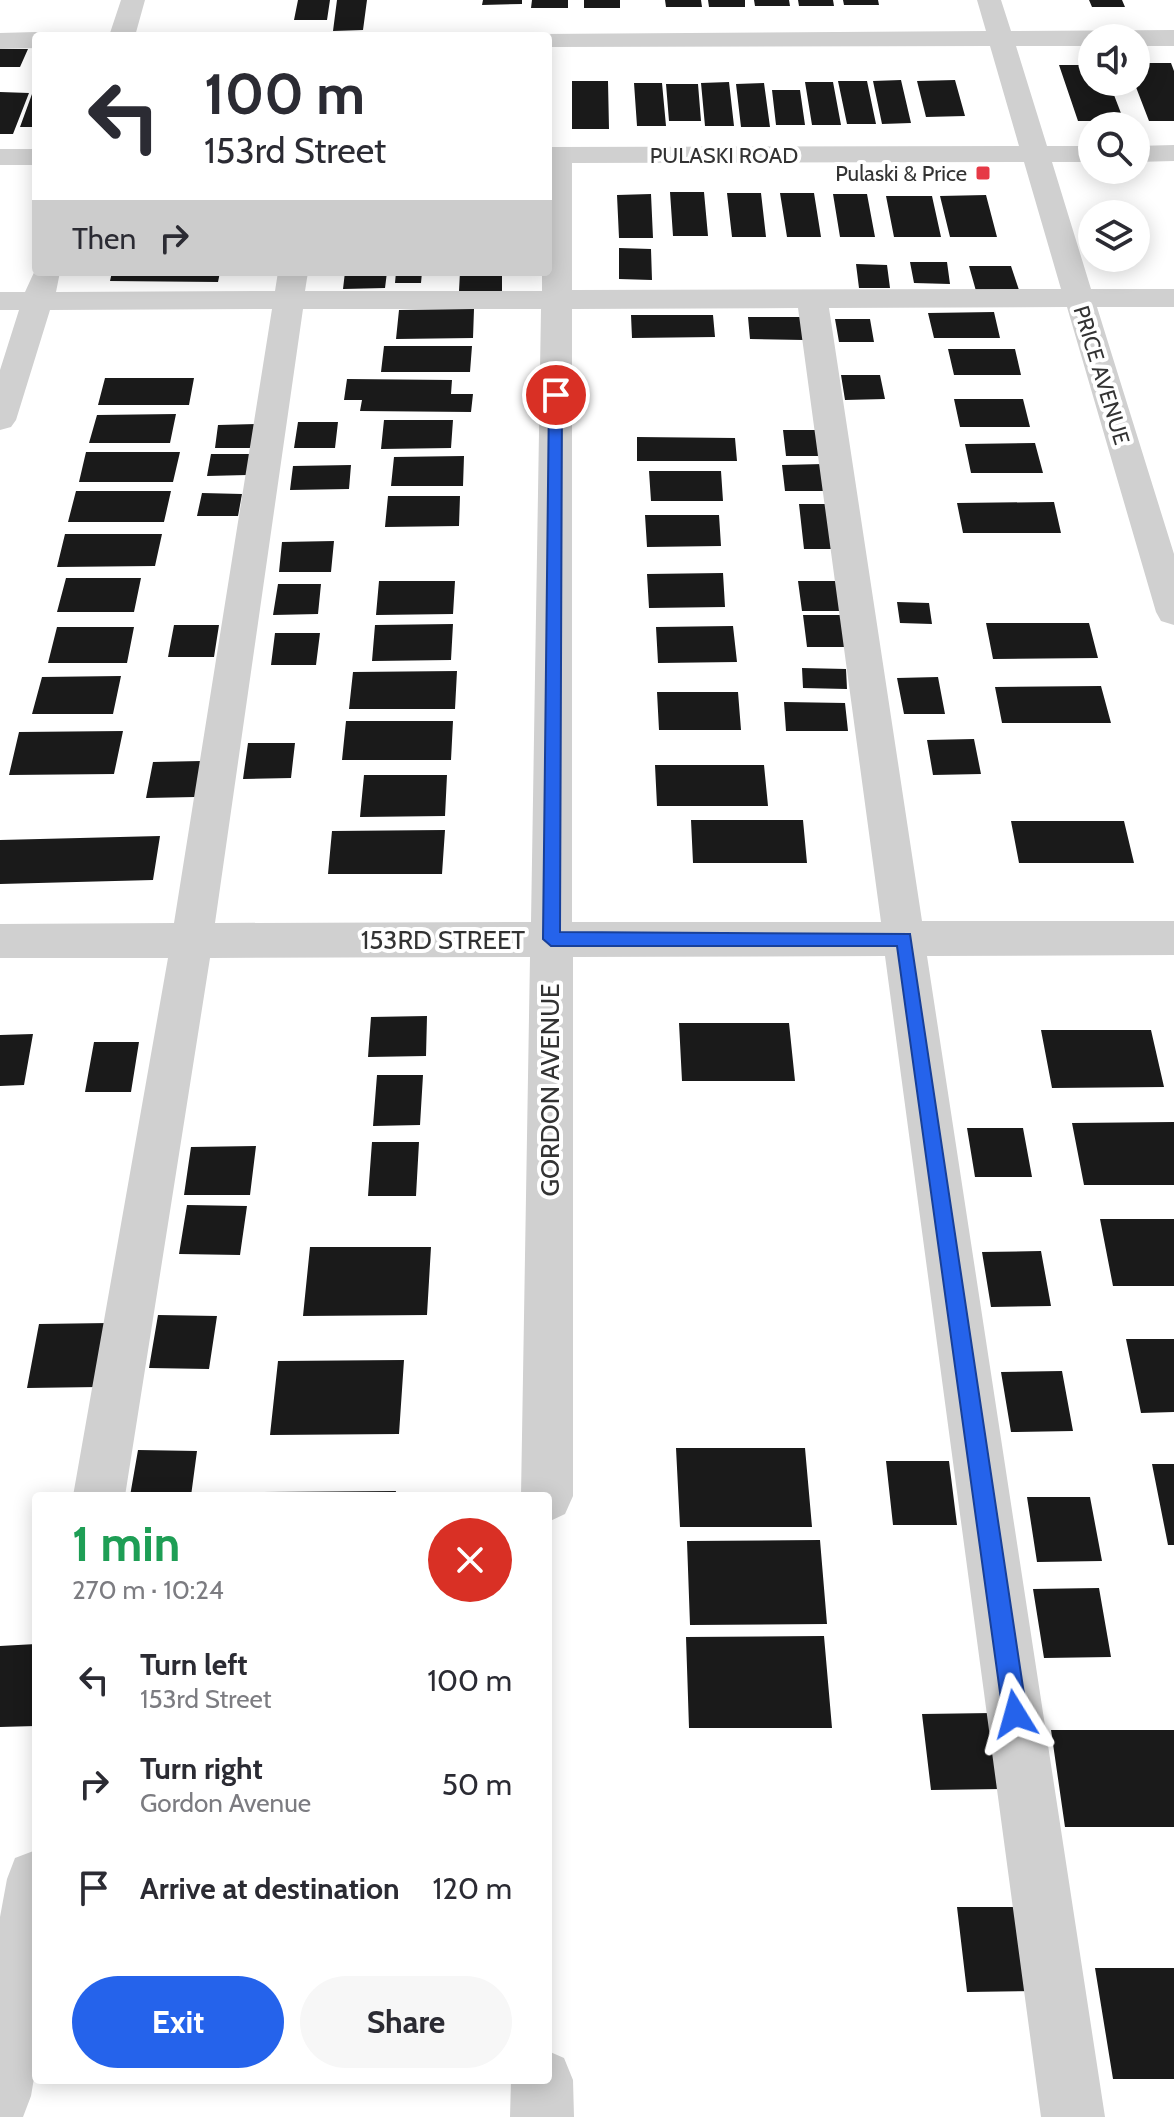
<!DOCTYPE html>
<html lang="en">
<head>
<meta charset="utf-8">
<style>
  :root { --surface:#fff; --page:#f7f7f7; --text:#2b2b33; --muted:#7c7c81; --accent:#2563eb }
  body { margin:0; font-family:Cabin,sans-serif; background:var(--page); color:var(--text); height:100vh; display:flex; flex-direction:column; font-size:30px; white-space:nowrap }
  * { box-sizing:border-box; margin:0 }
  p { font-size:26px; color:var(--muted) }
  .icon { flex:none; width:44px; height:44px; fill:none; stroke:currentColor; stroke-width:2; stroke-linecap:round; stroke-linejoin:round }
  .map { position:relative; flex:1; overflow:hidden }
  .details { position:absolute; left:32px; top:1492px; width:520px; height:592px; display:flex; flex-direction:column; background:var(--surface); border-radius:8px; box-shadow:0 4px 20px #0003 }
  .details>* { flex:none }
  .banner { position:absolute; left:32px; top:32px; width:520px; height:244px; border-radius:8px; box-shadow:0 4px 20px #0003; background:#fff; color:var(--text); overflow:hidden }
  .controls { position:absolute; left:1078px; top:24px; display:grid; gap:16px }
  .controls a { display:grid; place-items:center; width:72px; height:72px; border-radius:50%; background:var(--surface); box-shadow:0 4px 20px #0003; font-size:40px }
  .pin { position:absolute; display:grid; place-items:center; width:68px; height:68px; color:#fff; margin:-34px; border:4px solid #fff; border-radius:50%; box-shadow:0 2px 8px #0007 }
  .me { position:absolute; width:88px; margin:-44px; rotate:352deg; stroke-linejoin:round; filter:drop-shadow(0 0 6px #0008) }
  .turn { display:flex; align-items:center; gap:28px; height:168px; padding:0 40px; font-size:36px }
  .turn .icon { width:104px; height:104px; stroke-width:2.5 }
  .turn b { display:block; font-size:56px; line-height:68px }
  .then { display:flex; align-items:center; height:76px; padding:0 40px; background:#0003; gap:16px; font-size:30px }
  .round { display:grid; place-items:center; flex:none; width:84px; height:84px; border-radius:42px; background:var(--page) }
  .head { display:flex; align-items:center; justify-content:space-between; height:136px; padding:0 40px }
  h1 { font-size:48px; font-weight:800; line-height:60px; color:#1e9e55 }
  .primary-button { display:flex; gap:16px; margin-top:auto; padding:16px 40px }
  .primary-button a { flex:1; height:92px; border-radius:48px; background:var(--accent); color:#fff; font-size:32px; font-weight:800; line-height:92px; text-align:center }
  .primary-button a+a { background:var(--page); color:var(--text) }
  ul { padding:0; list-style:none }
  li { display:flex; align-items:center; gap:24px; height:104px; padding:0 40px }
  li div { flex:1 }
  li b { display:block; font-size:30px }
  li em { font-style:normal }
  .map>svg:first-child { display:block }
  .building { fill:#1a1a1a }
  .lines { fill:none; stroke-linecap:round; stroke-linejoin:round }
  .minor { fill:#d0d0d0; fill-rule:evenodd }
  .route { fill:#2563eb; stroke:#184099; stroke-width:2 }
  .poi-dot { fill:#e63946; stroke:#fff; stroke-width:3 }
  .labels { text-anchor:middle; stroke-width:8; stroke-linejoin:round; paint-order:stroke }
  .far-street-label { font-size:22px; fill:#333; stroke:#fff }
  .far-poi-label { font-size:22px; fill:#333; stroke:#fff; text-anchor:end }
  .street-label { font-size:26px; fill:#333; stroke:#fff }
</style>
</head>
<body>
<div class="map">
<svg width="1174" height="2117" viewBox="0 0 1174 2117">
  <rect width="100%" height="100%" fill="#fff"/>
  <path class="building" d="M298 0H330L327 20H294Z
    M337 0H367L363 30 333 31Z
    M483 0H522V4L482 5Z
    M532 0H568V8H531Z
    M584 0H620V8H584Z
    M665 0H701L702 7H666Z
    M708 0H745V7H709Z
    M754 0H789L790 6H755Z
    M798 0H833L834 6H799Z
    M843 0H878L879 5H844Z
    M1089 0H1122L1125 7H1092Z
    M0 49H28L20 67H0Z
    M1136 63H1171L1174 71V121H1149L1134 82Z
    M1059 65H1092V82H1109L1124 121H1078Z
    M901 80 911 123 882 124 873 81Z
    M955 80 965 116 926 117 917 81Z
    M572 81H608L609 129H572Z
    M838 81H867L876 124H847Z
    M729 82 734 126H705L701 83Z
    M805 82H833L841 125H812Z
    M634 83H662L666 126H637Z
    M764 83 770 127H741L736 84Z
    M666 84H698L701 121H669Z
    M772 90H800L805 125H776Z
    M0 92 29 93 13 134H0Z
    M32 94H36V127H20Z
    M670 192H704L708 236H673Z
    M727 193H761L766 237H732Z
    M780 193H814L821 237H787Z
    M651 194 653 238H619L617 195Z
    M833 194H867L875 237H840Z
    M986 195 997 237H950L940 196Z
    M886 196H932L941 237H894Z
    M619 248 651 249 652 280 619 279Z
    M910 262H947L950 284 914 283Z
    M856 264 887 265 890 288H859Z
    M969 266H1011L1019 290 976 291Z
    M112 272H220L218 282 110 281Z
    M345 272H387L385 288 343 289Z
    M396 272H422L421 283H395Z
    M460 272H502V291H459Z
    M474 309 473 338 396 339 399 310Z
    M994 312 1000 338H934L928 313Z
    M631 315H713L715 337 632 338Z
    M748 317H801L804 340 750 339Z
    M835 319H870L874 342H839Z
    M384 346H472L470 372H381Z
    M948 349H1015L1021 375H954Z
    M841 375H880L885 399 845 400Z
    M105 378H194L189 405H98Z
    M347 379 452 380 451 394H473L471 412 360 411 362 400H344Z
    M954 399H1023L1030 427H960Z
    M176 414 170 443H89L97 415Z
    M384 420H453L451 448 381 449Z
    M298 422H338L335 448H294Z
    M259 424 256 448H215L218 425Z
    M783 430H823L827 456H786Z
    M637 437 735 438 737 461H637Z
    M1035 443 1043 473H971L965 444Z
    M86 452H180L173 482H79Z
    M211 454H250L247 475 207 476Z
    M464 456 463 486H391L394 457Z
    M823 464 827 491H785L782 465Z
    M351 465 349 489 290 490 293 466Z
    M649 471H721L723 501H651Z
    M76 491H171L164 522H68Z
    M202 493 242 494 238 516H197Z
    M388 496H460L459 526 385 527Z
    M1054 502 1061 533H963L957 503Z
    M799 504H832L838 549H804Z
    M645 515H719L721 546 647 547Z
    M65 534H162L155 566 57 567Z
    M334 541 331 572H279L282 542Z
    M723 573 725 607 649 608 647 574Z
    M66 578H141L134 612H57Z
    M379 581H455L453 614 376 615Z
    M798 581H841L846 611H802Z
    M278 584H321L318 614 273 615Z
    M897 602 929 603 932 624 900 623Z
    M803 615H847L852 647H807Z
    M986 623H1089L1098 658 993 659Z
    M453 624 451 660 372 661 375 625Z
    M174 625H219L214 657H168Z
    M733 626 737 662 658 663 656 627Z
    M57 627H134L127 663H48Z
    M275 633H320L316 665H271Z
    M802 668 846 669 847 689 803 688Z
    M457 671 455 709H349L353 672Z
    M121 676 113 714H32L42 677Z
    M938 677 945 714H904L897 678Z
    M1101 686 1111 723H1002L995 687Z
    M657 692H738L741 730H659Z
    M784 702 845 703 848 731H786Z
    M346 721H453L451 760H342Z
    M123 731 114 774 9 775 19 732Z
    M974 739 981 774 933 775 927 740Z
    M248 743H295L291 778 243 779Z
    M201 761 195 797 146 798 153 762Z
    M655 765H764L768 806H657Z
    M364 775H447L445 816 360 817Z
    M691 820H803L807 863H693Z
    M1011 821H1124L1134 863H1019Z
    M445 830 442 874H328L332 831Z
    M160 836 153 880 0 884V840Z
    M427 1016 426 1056 368 1057 371 1017Z
    M679 1023H789L795 1081H682Z
    M1041 1030H1151L1164 1087 1052 1088Z
    M33 1034 24 1085 0 1086V1035Z
    M94 1042H139L131 1092H85Z
    M377 1075H423L420 1125 373 1126Z
    M1174 1122V1185H1084L1072 1123Z
    M967 1128H1023L1032 1177H975Z
    M372 1142H419L416 1196H368Z
    M256 1146 250 1195H184L191 1147Z
    M187 1205 247 1206 240 1255 179 1254Z
    M1100 1219H1174V1286H1113Z
    M310 1247H431L427 1315 303 1316Z
    M1041 1251 1051 1306 991 1307 982 1252Z
    M158 1315 217 1316 209 1369 149 1368Z
    M109 1323 99 1387 27 1388 39 1324Z
    M1126 1339H1174V1412L1141 1413Z
    M404 1360 399 1434 270 1435 278 1361Z
    M1062 1371 1073 1431 1011 1432 1001 1372Z
    M676 1448H805L812 1527H680Z
    M138 1450 197 1451 191 1496H130Z
    M886 1461H949L957 1525H893Z
    M1152 1464H1174V1545H1168Z
    M396 1491 395 1496H264V1492Z
    M1027 1497H1090L1102 1561 1037 1562Z
    M820 1540 827 1624 690 1625 687 1541Z
    M1099 1588 1111 1657 1044 1658 1033 1589Z
    M824 1636 832 1728H689L686 1637Z
    M36 1644V1726L0 1727V1646Z
    M992 1713 1001 1789 931 1790 922 1714Z
    M1051 1730H1174V1827H1065Z
    M957 1907H1030L1042 1991 967 1992Z
    M1095 1968H1174V2079H1113Z"/>
  <g class="lines">
    <path class="minor" d="M121 0H145L135 36H109Z
      M977 0H1001L1011 31 1174 30V46H1136V38H1092V46H1016L1047 146H1092V162H1052L1091 289H1174V307H1097L1174 554V625L1161 621 1156 612 1067 307 829 308 922 921H1174V955L927 956 1105 2117H1041L885 956 573 957V1496L565 1514 548 1522V1496H521L530 957 210 958 125 1496H73L168 958H0V924L174 923 272 309 50 310 16 420 11 427 0 430V370L19 310H0V292H25L36 268V272H60L56 292 275 291 278 272H308L305 291H542V272H548V147L1019 146 990 46 548 47V36H537L539 34 986 31ZM1024 162 1061 289 572 290V163ZM798 308 881 922H572V309ZM303 309H541L531 922 215 923Z
      M36 32 46 36H36V48L0 49V33Z
      M1174 145V161L1136 162V146Z
      M0 149H36V165H0Z
      M36 1850V2066L31 2096 23 2117H0V1917L7 1879 15 1858Z
      M548 2051 564 2058 573 2080 574 2117H510L511 2080H548Z"/>
  </g>
  <path class="route" d="M556 391 562 395 560 932 910 934 1027 1714 1023 1722 1015 1725 1007 1722 1003 1714 897 946H551L543 939 549 395Z"/>
  <rect class="poi-dot" x="975" y="165" width="16" height="16" rx="4"/>
  <g class="labels">
    <g class="far-street-label">
      <text x="724" y="163">PULASKI ROAD</text>
      <text transform="translate(1102 375) rotate(73)" y="8">PRICE AVENUE</text>
    </g>
    <g class="far-poi-label">
      <text x="967" y="181">Pulaski &amp; Price</text>
    </g>
    <g class="street-label">
      <text x="443" y="949">153RD STREET</text>
      <text transform="translate(550 1090) rotate(-90)" y="9">GORDON AVENUE</text>
    </g>
  </g>
</svg>
<div class="controls">
<a><svg class="icon" aria-label="sound" viewBox="0 0 24 24"><path d="M4 9h4l5-4v14l-5-4H4zM17 9q2 3 0 6"/></svg></a>
<a><svg class="icon" aria-label="search" viewBox="0 0 24 24"><circle cx="10" cy="10" r="6"/><path d="M15 15l6 6"/></svg></a>
<a><svg class="icon" aria-label="layers" viewBox="0 0 24 24"><path d="M12 4l9 5-9 5-9-5zM3 14l9 5 9-5"/></svg></a>
</div>
<div class="pin" style="left:556px;top:395px;background:#d93025"><svg class="icon" aria-label="arrive" viewBox="0 0 24 24"><path d="M6 21V4h12l-3 4 3 4H6"/></svg></div>
<svg class="me" style="left:1015px;top:1714px" viewBox="-20 -20 40 40"><path d="M0-17L14 15 0 8-14 15z" fill="#2563eb" stroke="#fff" stroke-width="4"/></svg>
<div class="banner">
<div class="turn"><svg class="icon" aria-label="left" viewBox="0 0 24 24"><path d="M17 20v-9H6M10 6l-5 5 5 5"/></svg><div><b>100 m</b>153rd Street</div></div>
<div class="then">Then<svg class="icon" aria-label="right" viewBox="0 0 24 24"><path d="M7 20v-9h11M14 6l5 5-5 5"/></svg></div>
</div>
<section class="details">
<div class="head"><div><h1>1 min</h1><p>270 m · 10:24</p></div><a class="round" style="background:#d93025;color:#fff"><svg class="icon" aria-label="close" viewBox="0 0 24 24"><path d="M6 6l12 12M18 6L6 18"/></svg></a></div>
<ul>
<li><svg class="icon" aria-label="left" viewBox="0 0 24 24"><path d="M17 20v-9H6M10 6l-5 5 5 5"/></svg><div><b>Turn left</b><p>153rd Street</p></div><em>100 m</em></li>
<li><svg class="icon" aria-label="right" viewBox="0 0 24 24"><path d="M7 20v-9h11M14 6l5 5-5 5"/></svg><div><b>Turn right</b><p>Gordon Avenue</p></div><em>50 m</em></li>
<li><svg class="icon" aria-label="arrive" viewBox="0 0 24 24"><path d="M6 21V4h12l-3 4 3 4H6"/></svg><div><b>Arrive at destination</b></div><em>120 m</em></li>
</ul>
<div class="primary-button"><a>Exit</a><a>Share</a></div>
</section>
</div>
</body>
</html>
